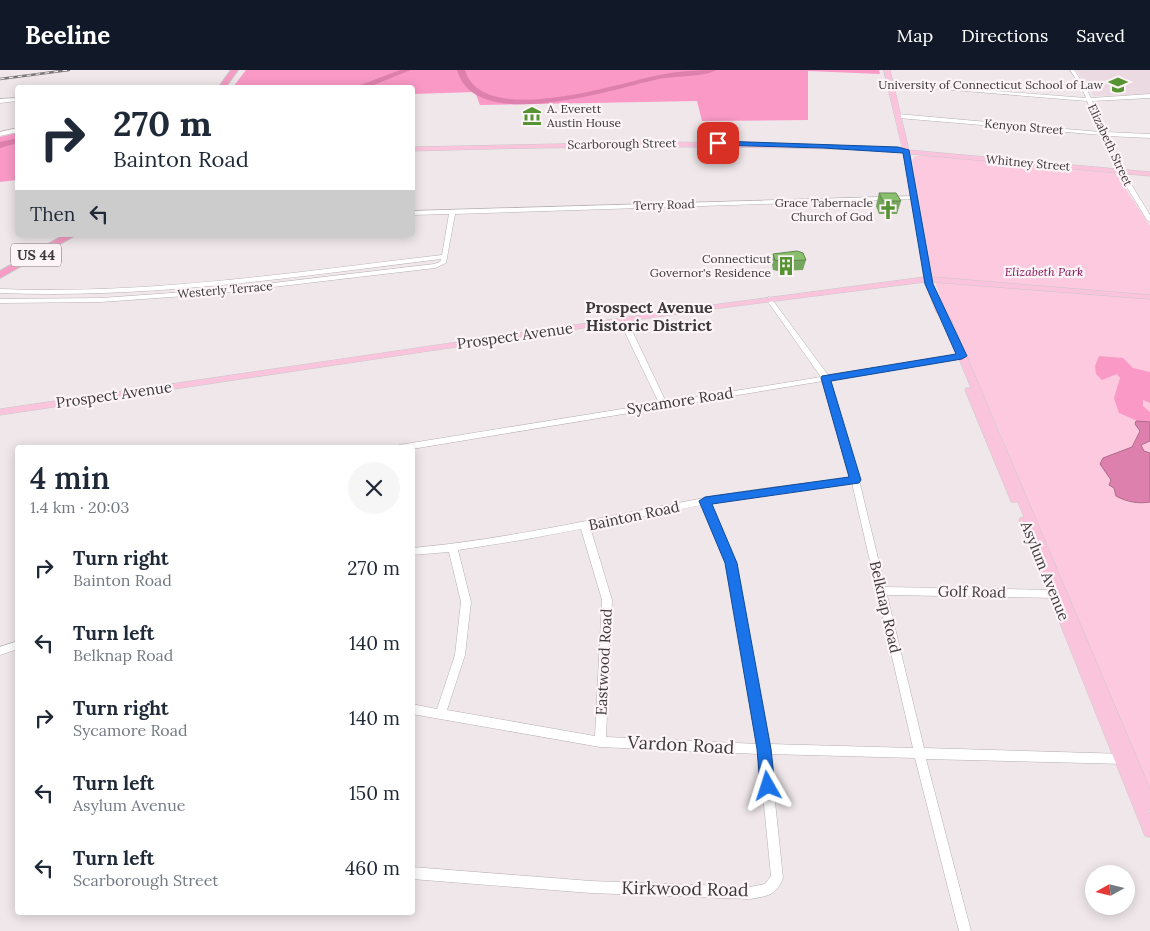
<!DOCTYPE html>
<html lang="en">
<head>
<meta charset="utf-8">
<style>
  :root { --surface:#fff; --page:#f6f6f7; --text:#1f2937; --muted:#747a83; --accent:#111827 }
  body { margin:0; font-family:Lora,serif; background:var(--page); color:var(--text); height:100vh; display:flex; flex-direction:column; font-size:19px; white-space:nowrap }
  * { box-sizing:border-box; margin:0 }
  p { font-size:16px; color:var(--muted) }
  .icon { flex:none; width:28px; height:28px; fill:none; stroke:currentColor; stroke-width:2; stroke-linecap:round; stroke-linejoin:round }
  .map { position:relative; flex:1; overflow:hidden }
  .details { position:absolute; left:15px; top:375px; width:400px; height:470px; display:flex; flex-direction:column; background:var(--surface); border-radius:5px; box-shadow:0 2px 12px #0003 }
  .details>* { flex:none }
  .top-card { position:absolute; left:15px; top:15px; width:400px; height:152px; border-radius:5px; box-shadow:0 2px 12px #0003; background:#fff; color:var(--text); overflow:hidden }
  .needle { width:32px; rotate:262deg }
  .buttons { position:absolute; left:1085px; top:795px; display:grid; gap:10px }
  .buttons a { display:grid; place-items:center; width:50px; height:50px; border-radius:50%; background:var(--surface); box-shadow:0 2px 12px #0003; font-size:25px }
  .pin { position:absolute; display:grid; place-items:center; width:42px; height:42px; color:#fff; margin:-21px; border-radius:10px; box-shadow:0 2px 8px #0006 }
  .me { position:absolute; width:55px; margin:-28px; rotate:354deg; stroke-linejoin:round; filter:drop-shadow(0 0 4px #0008) }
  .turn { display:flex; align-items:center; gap:18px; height:105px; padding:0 15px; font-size:22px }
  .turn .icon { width:65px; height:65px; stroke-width:2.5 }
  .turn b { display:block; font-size:35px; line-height:42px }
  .then { display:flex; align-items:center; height:48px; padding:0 15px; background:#0003; gap:10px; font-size:19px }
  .round { display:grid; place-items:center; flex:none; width:52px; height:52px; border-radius:26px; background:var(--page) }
  .summary { display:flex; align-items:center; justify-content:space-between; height:85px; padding:0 15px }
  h1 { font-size:30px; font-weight:600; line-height:38px }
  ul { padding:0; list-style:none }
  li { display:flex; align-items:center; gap:15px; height:75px; padding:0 15px }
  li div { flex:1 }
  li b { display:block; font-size:19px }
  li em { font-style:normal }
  header { display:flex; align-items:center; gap:30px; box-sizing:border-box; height:70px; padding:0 25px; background:var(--accent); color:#fff }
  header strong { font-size:24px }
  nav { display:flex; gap:28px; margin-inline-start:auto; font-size:18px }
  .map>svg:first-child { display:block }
  .built { fill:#ebdae1 }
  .green { fill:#fdc9df }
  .forest { fill:#fa99c6 }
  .water { fill:#de80ad; stroke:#ad6b8a }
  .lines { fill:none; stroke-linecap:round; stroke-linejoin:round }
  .river { fill:#de80ad; fill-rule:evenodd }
  .minor-casing { stroke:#b7afb2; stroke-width:1 }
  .major-casing { stroke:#c8c8c8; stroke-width:1 }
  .highway-casing { stroke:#c8c8c8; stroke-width:2 }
  .minor { fill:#fff; fill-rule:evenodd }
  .major { fill:#fac4dc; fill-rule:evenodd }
  .highway { fill:#f69cc5; fill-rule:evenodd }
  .rail-casing { stroke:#797576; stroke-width:2.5 }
  .rail { stroke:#fdf4f8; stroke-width:1; stroke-dasharray:4.5; stroke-linecap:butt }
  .wall { fill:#76a55e }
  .building { fill:#89c06d; stroke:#60864c }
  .route { fill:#1a73e8; stroke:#114b97 }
  .labels { text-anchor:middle; stroke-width:4.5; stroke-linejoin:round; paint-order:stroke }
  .far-poi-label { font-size:12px; fill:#3c393a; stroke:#fdf4f8; text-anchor:end }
  .far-street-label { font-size:12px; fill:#3c393a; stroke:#fdf4f8 }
  .far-park-label { font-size:12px; font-style:italic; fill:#841355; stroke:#fdf4f8 }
  .shield { fill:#fdf4f8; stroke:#767173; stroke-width:1 }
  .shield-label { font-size:14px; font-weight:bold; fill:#3c393a }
  .street-label { font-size:15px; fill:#3c393a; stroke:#fdf4f8 }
  .neighbourhood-label { font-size:16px; font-weight:bold; fill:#3c393a; stroke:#fdf4f8 }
  .near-street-label { font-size:18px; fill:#3c393a; stroke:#fdf4f8 }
</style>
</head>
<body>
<header>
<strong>Beeline</strong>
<nav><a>Map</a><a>Directions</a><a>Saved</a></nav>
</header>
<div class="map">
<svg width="1150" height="861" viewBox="0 0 1150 861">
  <rect width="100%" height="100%" fill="#efe7ea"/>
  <path class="built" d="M1076 0H1150V24L1094 26Z"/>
  <path class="green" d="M925 85 1115 103 1150 156V725L1051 489 1048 477 1032 445 999 360 942 233 932 203 912 90 916 86Z"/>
  <path class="forest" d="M246 0H879L880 4 808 1V50L702 51 697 31 480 35 475 22 413 24 412 18 233 17Z
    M17 63V110L0 112V67Z
    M1099 286 1123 288 1133 298 1150 302V333L1143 330V336L1150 342V352H1140L1119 343 1114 328 1120 308 1117 304 1102 310 1096 304 1095 296Z"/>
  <path class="water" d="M1136 351 1150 352V371L1141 375 1144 381 1150 383V432C1138 434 1127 432 1116 426L1114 418 1109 415 1111 410 1100 394 1103 388 1132 377 1140 361 1135 354Z"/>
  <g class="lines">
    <path class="river" d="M400 0H411L366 18H353Z
      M457 0H465C482 59 619 13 659 5 678 1 697 0 716 0 706 7 673 6 659 9 616 18 475 66 457 0Z
      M18 68V73L0 78V72Z"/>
    <g class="minor-casing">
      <path id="minor" d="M1070 0H1074L1086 18 1091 28 1150 24V28L1092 31 1106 62 1150 64V68L1107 66 1123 101 1150 145V152L1147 150 1117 101 1102 65 898 48 895 46 898 44 1100 62 1087 31 891 15 889 14 891 13 1086 28 1082 18Z
        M18 28V31L0 33V29Z
        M18 58V62L0 66V62Z
        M915 126 917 127V129L455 144 446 193 435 198 213 224 101 232 0 233V229L101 228 213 220 434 194 440 192 441 189C295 207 147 229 0 223V219C148 225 296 202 442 185L449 144 412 145V141Z
        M769 227 771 228 828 305 962 284 966 286 962 288 830 310 859 410 885 517 1059 520 1062 521 1064 524 1062 527 1059 528 887 525 924 678 1126 684 1130 685 1132 689 1130 693 1126 694 926 689 971 861H959L915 688 770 684 783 808C776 826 767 826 750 829L591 823 412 809V797L591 811 750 817 765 814 771 806 759 684 600 677 412 644V634L437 639 455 585 461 532 449 482 412 485V478C511 469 606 446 704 428 752 419 801 414 850 408L823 311 412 379 395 378 399 375 659 333 619 250 623 248 627 250 666 332 821 307 766 229ZM852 413 913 678 769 674 736 493 710 433ZM702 435 726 493 758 674 606 667 612 530 590 457ZM581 459 602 530 595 666 447 640 465 585 471 532 458 480 522 470Z
        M18 571V579L0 585V577Z"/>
    </g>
    <g class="major-casing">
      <path id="major" d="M884 0H890L909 80 1150 102V106L910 84 932 207 1150 225V229L932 212 944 241 951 249 1150 719V740L1148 739 1150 745V767L1145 766 1019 451 1020 448 1024 447 1018 432H1011L1010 429 965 320 966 318H971L943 250 936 242 925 212 697 241 0 345V339L697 237 924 207 907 99 903 83 897 81C736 75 574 76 412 81V77L655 72 776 73 902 78Z"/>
    </g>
    <g class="highway-casing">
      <path id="highway" d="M231 0H238L225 18H218Z
        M64 165H76L0 208V201Z"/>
    </g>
    <use href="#minor" class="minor"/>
    <use href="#major" class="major"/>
    <use href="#highway" class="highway"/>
    <g class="rail-casing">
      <path id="rail" d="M0 9 69 0"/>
    </g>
    <use href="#rail" class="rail"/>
  </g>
  <path class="wall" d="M879 123 901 131 897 144H879L876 136Z
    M773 184 806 190 803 200 778 201 773 200 772 194Z"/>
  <path class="building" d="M879 123H896L901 131H883Z
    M797 181 803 183 806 190 780 191 775 190 773 184Z"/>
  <path class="route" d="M718 71 898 77 909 80 933 214 967 286 962 289 831 311 861 410 859 413 712 434 737 493 771 679 775 716 773 721 768 723 762 721 760 716 757 679 725 493 699 431 705 427 849 407 821 308 822 306 956 284 925 214 903 83 823 78 716 75Z"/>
  <defs>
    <g id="university-bare" transform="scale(1.5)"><path d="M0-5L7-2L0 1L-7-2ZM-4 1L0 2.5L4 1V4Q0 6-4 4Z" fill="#569332" stroke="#fdf4f8" stroke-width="2.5" paint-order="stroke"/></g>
    <g id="museum-bare" transform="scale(1.5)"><path d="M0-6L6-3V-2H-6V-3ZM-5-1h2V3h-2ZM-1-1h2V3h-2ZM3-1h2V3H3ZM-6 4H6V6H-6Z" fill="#569332" stroke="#fdf4f8" stroke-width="2.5" paint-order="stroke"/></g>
    <g id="church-bare" transform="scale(1.5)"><path d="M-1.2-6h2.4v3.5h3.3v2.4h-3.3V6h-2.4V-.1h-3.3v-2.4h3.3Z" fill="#569332" stroke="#fdf4f8" stroke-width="2.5" paint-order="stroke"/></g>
    <g id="building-bare" transform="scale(1.5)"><path d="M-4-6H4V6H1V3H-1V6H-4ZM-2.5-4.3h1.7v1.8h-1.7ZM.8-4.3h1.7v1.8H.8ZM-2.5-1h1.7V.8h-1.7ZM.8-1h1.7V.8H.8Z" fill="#569332" stroke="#fdf4f8" stroke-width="2.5" paint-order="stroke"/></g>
  </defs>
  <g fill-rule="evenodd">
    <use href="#university-bare" x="1118" y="15"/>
    <use href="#museum-bare" x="532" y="46"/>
    <use href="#church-bare" x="888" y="140"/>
    <use href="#building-bare" x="786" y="196"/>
  </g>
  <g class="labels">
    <g class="far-poi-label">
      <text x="1103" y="19">University of Connecticut School of Law</text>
      <text x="547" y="43" text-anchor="start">A. Everett<tspan x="547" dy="14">Austin House</tspan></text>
      <text x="873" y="137">Grace Tabernacle<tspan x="873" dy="14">Church of God</tspan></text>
      <text x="771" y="193">Connecticut<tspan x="771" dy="14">Governor's Residence</tspan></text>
    </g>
    <g class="far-street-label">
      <text transform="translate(1024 57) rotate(5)" y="4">Kenyon Street</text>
      <text transform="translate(622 74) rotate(-1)" y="4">Scarborough Street</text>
      <text transform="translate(1110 75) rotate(65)" y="4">Elizabeth Street</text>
      <text transform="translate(1028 93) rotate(5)" y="4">Whitney Street</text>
      <text transform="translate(664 135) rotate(-2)" y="4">Terry Road</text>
      <text transform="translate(225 220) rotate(-5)" y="4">Westerly Terrace</text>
    </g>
    <g class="far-park-label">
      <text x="1044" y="206">Elizabeth Park</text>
    </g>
    <rect class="shield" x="11" y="173.5" width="50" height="23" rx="4"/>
    <g class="shield-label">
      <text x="36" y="190">US 44</text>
    </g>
    <g class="street-label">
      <text transform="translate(515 266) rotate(-8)" y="5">Prospect Avenue</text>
      <text transform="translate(114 325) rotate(-8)" y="5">Prospect Avenue</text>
      <text transform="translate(680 331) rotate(-9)" y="5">Sycamore Road</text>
      <text transform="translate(634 446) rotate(-12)" y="5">Bainton Road</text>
      <text transform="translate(1045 501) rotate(68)" y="5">Asylum Avenue</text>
      <text transform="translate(972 522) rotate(1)" y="5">Golf Road</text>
      <text transform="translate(885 537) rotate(77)" y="5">Belknap Road</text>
      <text transform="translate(604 592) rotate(-87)" y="5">Eastwood Road</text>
    </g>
    <g class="neighbourhood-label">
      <text x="649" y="243">Prospect Avenue<tspan x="649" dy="18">Historic District</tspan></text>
    </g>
    <g class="near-street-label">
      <text transform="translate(681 675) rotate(3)" y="6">Vardon Road</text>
      <text transform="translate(685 819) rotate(1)" y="6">Kirkwood Road</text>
    </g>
  </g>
</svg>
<div class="buttons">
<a><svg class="needle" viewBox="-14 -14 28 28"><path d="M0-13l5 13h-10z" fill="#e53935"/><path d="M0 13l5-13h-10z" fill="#747a83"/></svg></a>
</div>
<div class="pin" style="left:718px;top:73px;background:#d93025"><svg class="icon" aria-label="arrive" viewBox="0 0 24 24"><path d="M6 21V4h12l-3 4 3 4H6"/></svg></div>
<svg class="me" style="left:768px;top:716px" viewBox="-20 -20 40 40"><path d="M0-17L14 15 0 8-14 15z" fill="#1a73e8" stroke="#fff" stroke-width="4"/></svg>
<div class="top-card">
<div class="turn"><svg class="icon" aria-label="right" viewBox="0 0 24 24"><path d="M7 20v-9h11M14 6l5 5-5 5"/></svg><div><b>270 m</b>Bainton Road</div></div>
<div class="then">Then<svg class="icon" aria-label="left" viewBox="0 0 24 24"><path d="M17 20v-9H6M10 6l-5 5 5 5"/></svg></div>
</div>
<section class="details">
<div class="summary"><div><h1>4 min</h1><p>1.4 km · 20:03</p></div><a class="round"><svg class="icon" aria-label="close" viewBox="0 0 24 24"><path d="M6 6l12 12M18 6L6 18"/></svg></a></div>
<ul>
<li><svg class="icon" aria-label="right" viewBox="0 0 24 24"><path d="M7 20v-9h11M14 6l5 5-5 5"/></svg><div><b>Turn right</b><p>Bainton Road</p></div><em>270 m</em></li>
<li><svg class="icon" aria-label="left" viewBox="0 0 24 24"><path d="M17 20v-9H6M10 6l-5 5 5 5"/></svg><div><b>Turn left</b><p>Belknap Road</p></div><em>140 m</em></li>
<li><svg class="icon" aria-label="right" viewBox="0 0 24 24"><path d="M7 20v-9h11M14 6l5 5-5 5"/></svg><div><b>Turn right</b><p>Sycamore Road</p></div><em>140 m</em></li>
<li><svg class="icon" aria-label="left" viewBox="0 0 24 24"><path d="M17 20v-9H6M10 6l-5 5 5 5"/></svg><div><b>Turn left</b><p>Asylum Avenue</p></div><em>150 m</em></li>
<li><svg class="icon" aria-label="left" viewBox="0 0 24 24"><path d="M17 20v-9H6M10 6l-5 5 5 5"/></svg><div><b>Turn left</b><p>Scarborough Street</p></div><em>460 m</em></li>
</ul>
</section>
</div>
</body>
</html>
